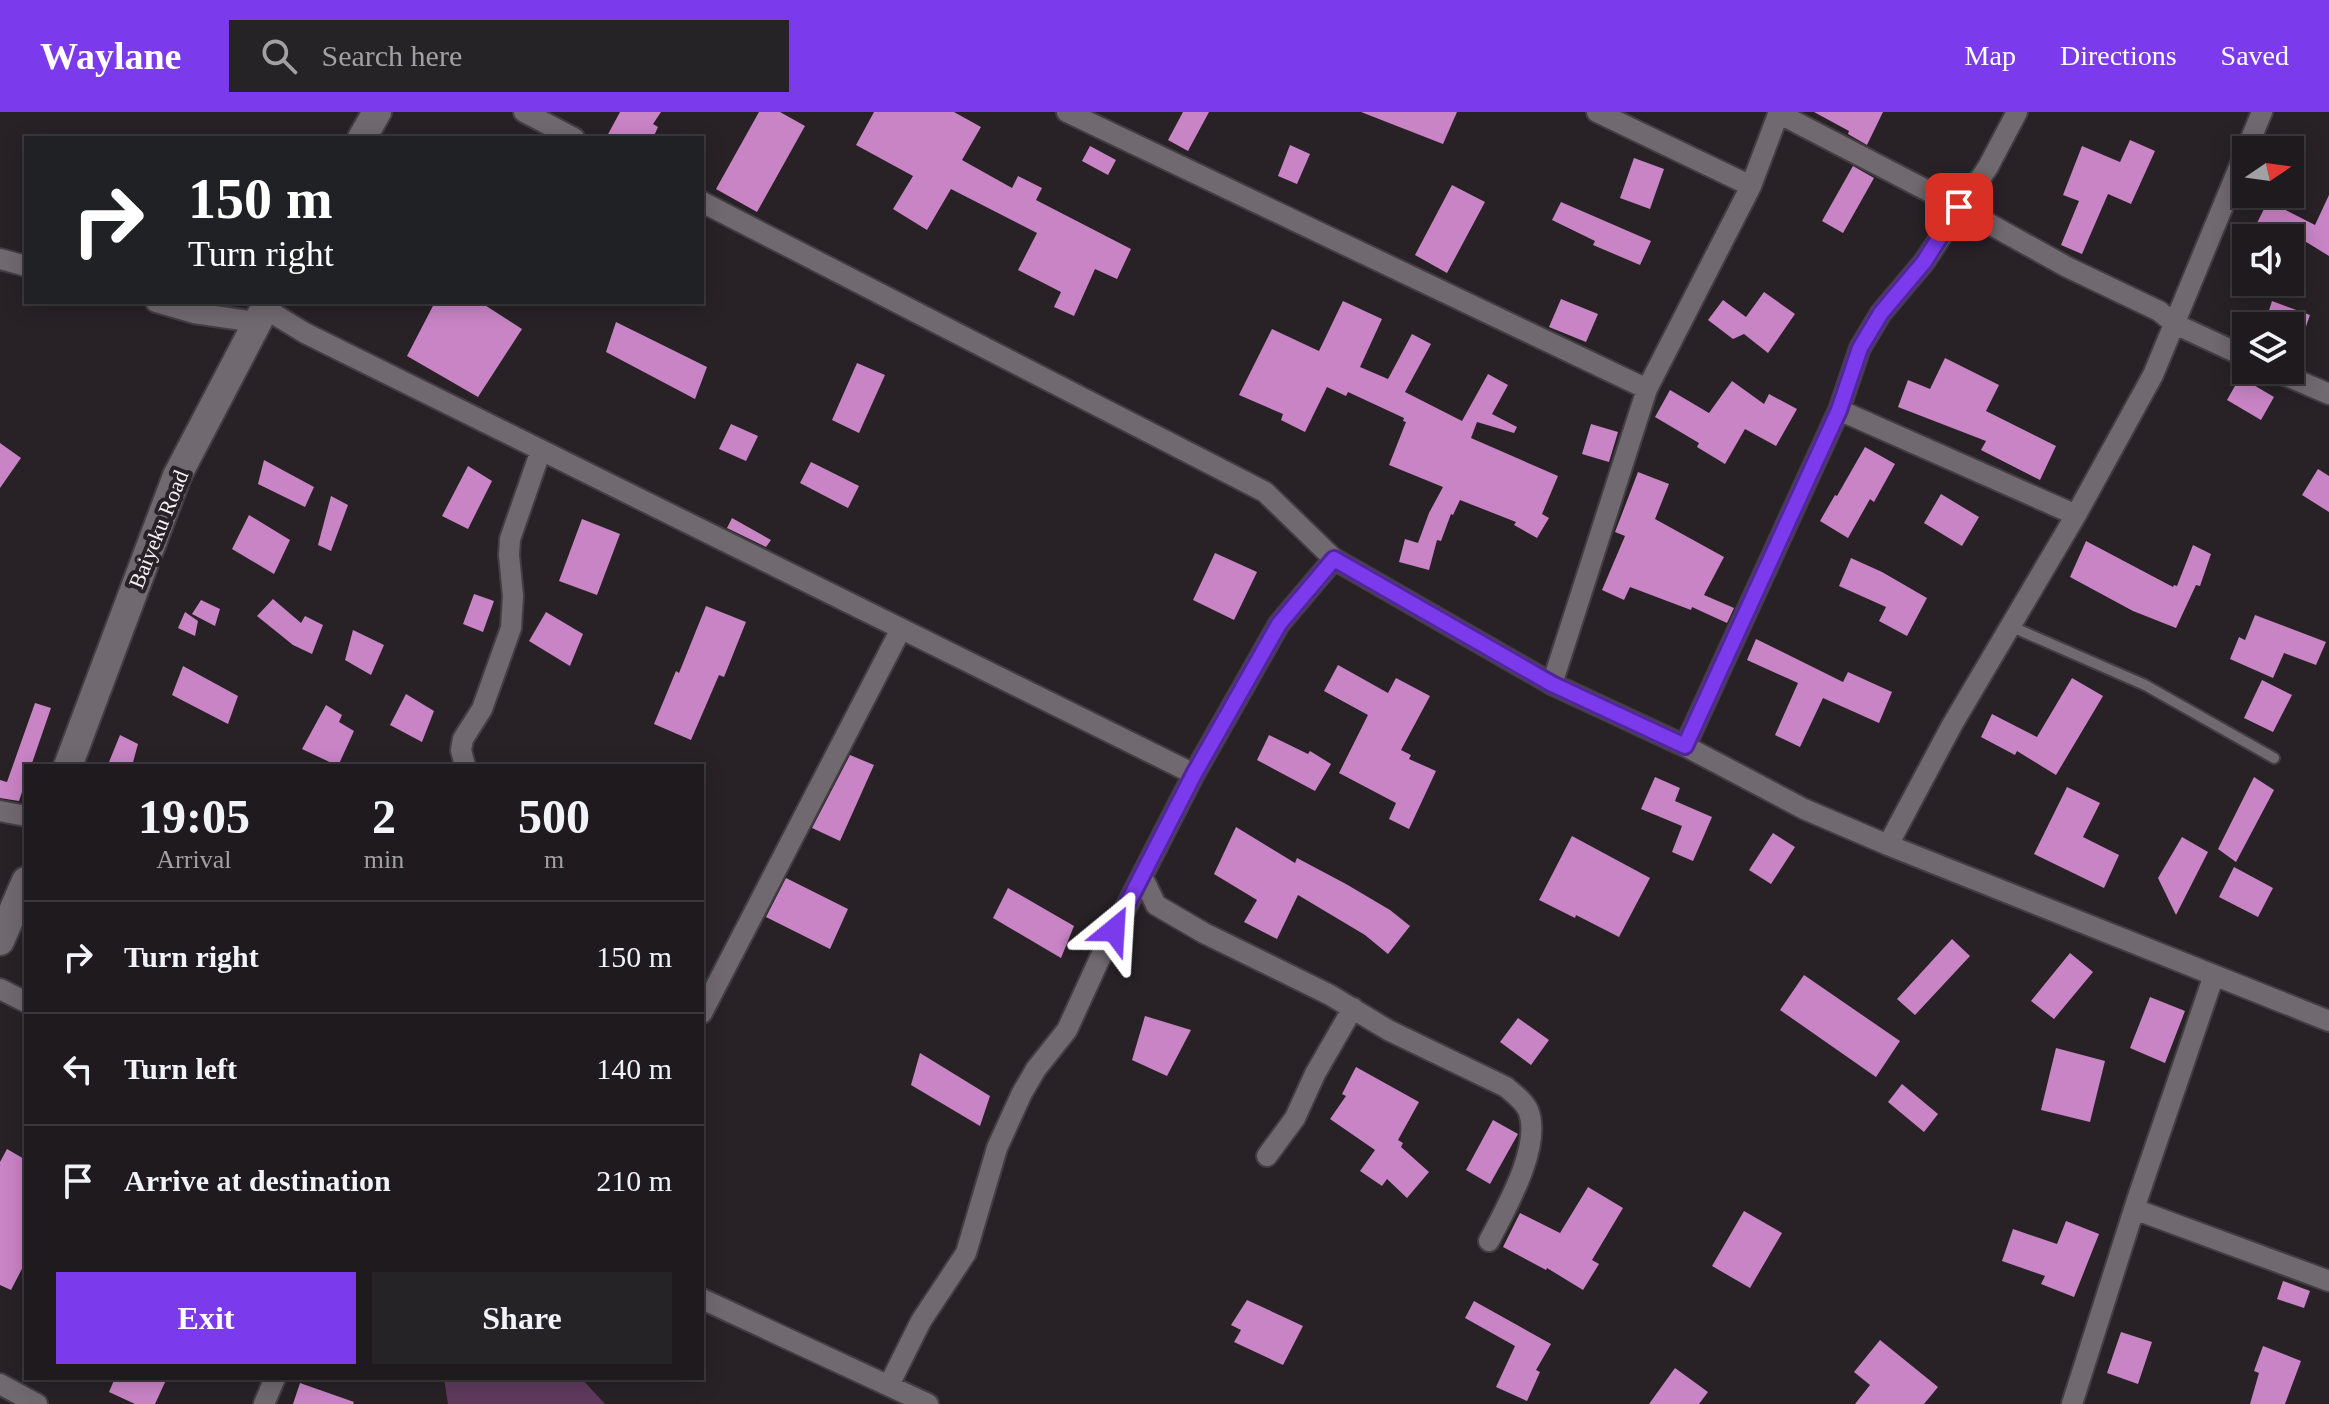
<!DOCTYPE html>
<html lang="en">
<head>
<meta charset="utf-8">
<style>
  :root { --surface:#1e1a1d; --page:#262326; --text:#f1f3f6; --muted:#a1a1a4; --line:#3c383b; --accent:#7c3aed }
  body { margin:0; font-family:Georgia,serif; background:var(--page); color:var(--text); height:100vh; display:flex; flex-direction:column; font-size:30px; white-space:nowrap }
  * { box-sizing:border-box; margin:0 }
  p { font-size:26px; color:var(--muted) }
  .icon { flex:none; width:44px; height:44px; fill:none; stroke:currentColor; stroke-width:2; stroke-linecap:round; stroke-linejoin:round }
  .map { position:relative; flex:1; overflow:hidden }
  .details { position:absolute; left:24px; top:652px; width:680px; height:616px; display:flex; flex-direction:column; background:var(--surface); border-radius:0px; box-shadow:0 4px 20px #0003,0 0 0 2px var(--line) }
  .details>* { flex:none }
  .banner { position:absolute; left:24px; top:24px; width:680px; height:168px; border-radius:0px; box-shadow:0 4px 20px #0003,0 0 0 2px var(--line); background:#202124; color:#fff; overflow:hidden }
  .needle { width:52px; rotate:77deg }
  .fabs { position:absolute; left:2232px; top:24px; display:grid; gap:16px }
  .fabs a { display:grid; place-items:center; width:72px; height:72px; border-radius:0px; background:var(--surface); box-shadow:0 4px 20px #0003,0 0 0 2px var(--line); font-size:40px }
  .pin { position:absolute; display:grid; place-items:center; width:68px; height:68px; color:#fff; margin:-34px; border-radius:16px; box-shadow:0 4px 12px #0006 }
  .me { position:absolute; width:88px; margin:-44px; rotate:27deg; stroke-linejoin:round; filter:drop-shadow(0 0 6px #0008) }
  .turn { display:flex; align-items:center; gap:28px; height:168px; padding:0 32px; font-size:36px }
  .turn .icon { width:104px; height:104px; stroke-width:2.5 }
  .turn b { display:block; font-size:56px; line-height:68px }
  .eta { display:flex; justify-content:space-evenly; align-items:center; height:136px; text-align:center }
  .eta b { font-size:48px; font-weight:600; line-height:56px }
  .primary-button { display:flex; gap:16px; margin-top:auto; padding:16px 32px }
  .primary-button a { flex:1; height:92px; border-radius:0px; background:var(--accent); color:#fff; font-size:32px; font-weight:600; line-height:92px; text-align:center }
  .primary-button a+a { background:var(--page); color:var(--text) }
  ul { padding:0; list-style:none }
  li { display:flex; align-items:center; gap:24px; height:112px; padding:0 32px; border-top:2px solid var(--line) }
  li div { flex:1 }
  li b { display:block; font-size:30px }
  li em { font-style:normal }
  header { display:flex; align-items:center; gap:48px; box-sizing:border-box; height:112px; padding:0 40px; background:var(--accent); color:#fff }
  header strong { font-size:38px }
  nav { display:flex; gap:44px; margin-inline-start:auto; font-size:28px }
  .search { width:560px; height:72px; background:var(--page); display:flex; align-items:center; gap:20px; box-sizing:border-box; padding:0 28px; border-radius:0px; color:var(--muted); font-size:30px }
  .map>svg:first-child { display:block }
  .green { fill:#5f3a5e }
  .building { fill:#c984c6 }
  .lines { fill:none; stroke-linecap:round; stroke-linejoin:round }
  .service-casing { stroke:#433e43; stroke-width:14 }
  .minor-casing { stroke:#433e43; stroke-width:24 }
  .secondary-casing { stroke:#433e43; stroke-width:32 }
  .service { stroke:#70696f; stroke-width:10 }
  .minor { stroke:#70696f; stroke-width:20 }
  .secondary { stroke:#70696f; stroke-width:28 }
  .route-casing { stroke:#51269a; stroke-width:20 }
  .route { stroke:#7c3aed; stroke-width:14 }
  .labels { text-anchor:middle; stroke-width:8; stroke-linejoin:round; paint-order:stroke }
  .street-label { font-size:22px; fill:#f7f2f6; stroke:#282227 }
</style>
</head>
<body>
<header>
<strong>Waylane</strong>
<div class="search"><svg class="icon" aria-label="search" viewBox="0 0 24 24"><circle cx="10" cy="10" r="6"/><path d="M15 15l6 6"/></svg>Search here</div>
<nav><a>Map</a><a>Directions</a><a>Saved</a></nav>
</header>
<div class="map">
<svg width="2329" height="1292" viewBox="0 0 2329 1292">
  <rect width="100%" height="100%" fill="#282227"/>
  <path class="green" d="M444 1266H581L605 1292H448Z"/>
  <path class="building" d="M620 0H661L653 12 658 15 653 26H606Z
    M759 0H780L805 14 757 100 716 77Z
    M874 0H954L981 15 962 48 1012 76 1018 64 1042 76 1036 88 1131 137 1117 167 1095 157 1074 204 1054 195 1061 180 1018 158 1037 121 951 77 927 118 893 97 913 64 856 33Z
    M1183 0H1209L1188 39 1168 28Z
    M1361 0H1457L1443 32Z
    M1814 0H1883L1867 33 1848 22 1849 19Z
    M2130 28 2155 39 2131 92 2108 82 2082 142 2061 133 2079 89 2063 83 2082 34 2120 50Z
    M1290 33 1310 42 1297 72 1278 64Z
    M1090 34 1116 48 1108 63 1082 49Z
    M1634 46 1664 57 1650 97 1620 86Z
    M1853 54 1874 66 1843 121 1822 109Z
    M1452 73 1485 90 1447 161 1415 143Z
    M2329 83V144L2303 128 2290 153V126H2277L2255 115 2268 89 2315 113Z
    M1561 90 1651 129 1640 153 1593 133 1595 129 1552 108Z
    M1764 180 1795 202 1768 241 1744 222 1733 227 1708 208 1723 188 1746 205Z
    M1561 187 1598 202 1586 230 1549 215Z
    M1343 189 1382 207 1360 255 1388 267 1412 222 1431 232 1405 280 1462 309 1488 262 1508 273 1492 302 1517 315 1514 321 1477 310 1471 326 1558 364 1542 402 1549 406 1537 426 1514 413 1516 410 1460 388 1453 403 1451 402 1441 429 1437 428 1429 458 1399 450 1405 427 1418 431 1429 401 1443 375 1389 353 1406 310 1403 309 1404 306 1348 280 1346 284 1327 275 1305 320 1281 308 1283 302 1239 283 1272 217 1319 239Z
    M2272 189 2310 203 2293 252 2290 251V214H2264Z
    M435 190H480L522 217 478 285 407 244Z
    M616 210 707 255 695 287 606 240Z
    M1945 246 1999 273 1986 299 2056 334 2040 368 1981 338 1986 329 1898 295 1908 268 1930 277Z
    M857 251 885 263 859 321 832 308Z
    M2240 265 2274 285 2261 308 2227 288Z
    M1732 269 1764 292 1769 282 1797 297 1776 334 1745 317 1725 352 1697 335 1699 331 1655 305 1670 278 1709 301Z
    M731 312 758 324 746 349 719 337Z
    M1591 312 1618 320 1609 350 1582 342Z
    M0 331 21 346 0 376Z
    M1865 335 1895 352 1874 390 1870 387 1848 426 1820 409 1835 383 1837 384Z
    M264 348 314 375 305 395 258 372Z
    M811 350 859 374 848 396 800 371Z
    M468 354 492 369 468 417 442 404Z
    M2318 357 2329 364V400L2302 383Z
    M1638 360 1669 372 1655 407 1724 445 1704 483 1734 496 1727 511 1692 495 1691 498 1630 475 1624 488 1602 478 1625 424 1615 420Z
    M1941 382 1979 405 1962 434 1924 411Z
    M331 384 348 393 331 439 318 433Z
    M249 403 290 428 274 462 232 437Z
    M732 406 771 428 766 435 727 416Z
    M582 407 620 422 597 483 559 469Z
    M2086 429 2173 475 2174 473 2177 474 2193 433 2211 442 2200 474 2196 473 2176 516 2133 499 2070 465Z
    M1215 441 1257 460 1234 508 1193 488Z
    M1851 446 1882 460 1927 486 1907 524 1879 509 1886 495 1839 474Z
    M474 482 494 489 483 520 463 512Z
    M273 487 301 511 305 504 323 513 312 542 293 533 257 504Z
    M201 488 220 497 215 514 192 502Z
    M706 494 746 510 724 565 719 563 691 628 654 612 676 559 679 561Z
    M185 500 198 509 195 524 178 516Z
    M546 500 583 522 570 554 529 529Z
    M2255 503 2326 530 2316 553 2284 541 2273 566 2230 547 2239 525 2245 528Z
    M353 518 384 533 371 563 345 548Z
    M1756 527 1843 570 1848 560 1892 580 1879 611 1823 586 1800 635 1775 623 1798 571 1747 548Z
    M1338 553 1388 581 1396 566 1430 584 1401 638 1411 643 1409 647 1436 659 1409 717 1389 707 1396 691 1339 661 1368 603 1324 579Z
    M183 554 238 584 228 612 172 583Z
    M2072 566 2103 584 2056 663 2017 639 2015 643 1981 625 1992 602 2037 625Z
    M2262 568 2292 583 2273 620 2244 606Z
    M406 582 434 599 422 630 390 613Z
    M35 591 51 596 31 654H26V668L19 689 0 686V668L7 670Z
    M326 593 342 603 339 610 354 619 338 654 302 637Z
    M120 623 138 632 132 654H119L109 650Z
    M1269 623 1308 642 1310 639 1331 652 1315 679 1257 648Z
    M850 643 874 653 840 729 812 716Z
    M1655 665 1680 676 1675 689 1712 705 1693 749 1672 740 1682 714 1641 697Z
    M2254 665 2274 678 2236 750 2218 737Z
    M2067 675 2100 691 2083 725 2119 743 2104 776 2034 742Z
    M1236 715 1295 751 1297 746 1346 772 1390 798 1410 814 1388 842 1365 823 1298 783 1277 827 1244 810 1257 788 1214 762Z
    M1773 721 1795 735 1771 772 1749 758Z
    M1572 724 1650 766 1619 825 1576 803 1575 806 1539 788Z
    M2182 725 2208 740 2176 803 2158 766Z
    M2234 755 2273 776 2258 805 2219 785Z
    M786 766 848 797 830 837 766 805Z
    M1008 776 1074 814 1061 846 993 806Z
    M1952 827 1970 844 1915 903 1897 887Z
    M2070 841 2093 860 2054 907 2031 889Z
    M1804 863 1900 929 1876 965 1780 898Z
    M2150 885 2185 899 2165 951 2130 936Z
    M1145 904 1191 918 1167 964 1132 948Z
    M1518 906 1549 928 1531 953 1500 930Z
    M2056 936 2105 949 2090 1010 2041 998Z
    M920 941 990 984 980 1014 911 973Z
    M1356 955 1419 990 1398 1028 1403 1031 1401 1035 1429 1060 1407 1086 1387 1067 1382 1074 1360 1059 1375 1038 1330 1007 1346 984 1342 982Z
    M1902 972 1938 1002 1924 1020 1888 990Z
    M1493 1008 1518 1022 1490 1072 1466 1058Z
    M7 1037 26 1048V1149L11 1178 0 1173V1050Z
    M1588 1075 1623 1096 1592 1148 1599 1152 1583 1178 1547 1156 1546 1158 1503 1135 1520 1101 1560 1121Z
    M1744 1099 1782 1121 1750 1176 1712 1154Z
    M2066 1109 2099 1122 2074 1185 2041 1172 2045 1164 2002 1149 2013 1117 2057 1132Z
    M2283 1169 2310 1179 2304 1196 2277 1187Z
    M1247 1188 1303 1214 1283 1253 1234 1230 1241 1218 1231 1213Z
    M1474 1189 1551 1232 1536 1258 1540 1260 1527 1289 1496 1275 1515 1234 1465 1206Z
    M2121 1220 2152 1230 2138 1272 2107 1261Z
    M1880 1228 1938 1275 1924 1292H1855L1870 1273 1854 1260Z
    M2263 1234 2301 1249 2285 1292H2250L2259 1261 2254 1259Z
    M1675 1256 1708 1280 1699 1292H1649Z
    M115 1266H167L155 1292H135L109 1280Z
    M300 1271 354 1290 353 1292H293Z"/>
  <g class="lines">
    <g class="service-casing">
      <path id="service" d="M2010 514 2145 573 2274 646"/>
    </g>
    <g class="minor-casing">
      <path id="minor" d="M524 0 574 26
        M1067 0 1647 277
        M1597 0 1751 74
        M1778 1 1959 95 2067 155 2159 199 2175 212 2246 245
        M702 90 1265 380 1334 447 1552 572 1685 634 1804 697 1888 733 2329 909
        M0 147 26 154
        M156 190 194 201 256 210
        M264 196 305 221 1194 662
        M2273 258 2329 282
        M1839 298 2076 403
        M1552 572 1647 277 1751 74 1779 0
        M1685 634 1839 298 1860 236 1881 201 1924 150 1988 55 2017 0
        M465 654 461 638 463 627 482 597 511 516 513 484 509 443 510 427 541 338
        M0 699 26 704
        M1888 733 1952 613 2076 403 2153 263 2262 0
        M1142 764 1156 793 1204 821 1330 883 1388 918 1506 975C1514 982 1523 988 1528 998 1543 1033 1505 1098 1489 1129
        M0 877 26 890
        M702 901 901 517
        M1267 1044 1295 1006 1315 962 1353 896
        M2134 1097 2329 1169
        M702 1187 928 1292
        M0 1272 37 1292
        M889 1273 921 1209 966 1141 997 1036 1022 981 1036 957 1067 918 1100 846 1194 662 1279 512 1334 447
        M264 1292 275 1266
        M2072 1292 2138 1085 2214 863"/>
    </g>
    <g class="secondary-casing">
      <path id="secondary" d="M362 26 377 0
        M68 654 177 364 268 190
        M0 829 26 769"/>
    </g>
    <use href="#service" class="service"/>
    <use href="#minor" class="minor"/>
    <use href="#secondary" class="secondary"/>
  </g>
  <g class="lines">
    <g class="route-casing">
      <path id="route" d="M1114 818 1194 662 1279 512 1334 447 1552 572 1685 634 1839 298 1860 236 1881 201 1924 150 1959 95"/>
    </g>
    <use href="#route" class="route"/>
  </g>
  <g class="labels">
    <g class="street-label">
      <text transform="translate(158 417) rotate(-68)" y="8">Baiyeku Road</text>
    </g>
  </g>
</svg>
<div class="fabs">
<a><svg class="needle" viewBox="-14 -14 28 28"><path d="M0-13l5 13h-10z" fill="#e53935"/><path d="M0 13l5-13h-10z" fill="#a1a1a4"/></svg></a>
<a><svg class="icon" aria-label="sound" viewBox="0 0 24 24"><path d="M4 9h4l5-4v14l-5-4H4zM17 9q2 3 0 6"/></svg></a>
<a><svg class="icon" aria-label="layers" viewBox="0 0 24 24"><path d="M12 4l9 5-9 5-9-5zM3 14l9 5 9-5"/></svg></a>
</div>
<div class="pin" style="left:1959px;top:95px;background:#d93025"><svg class="icon" aria-label="arrive" viewBox="0 0 24 24"><path d="M6 21V4h12l-3 4 3 4H6"/></svg></div>
<svg class="me" style="left:1114px;top:818px" viewBox="-20 -20 40 40"><path d="M0-17L14 15 0 8-14 15z" fill="#7c3aed" stroke="#fff" stroke-width="4"/></svg>
<div class="banner">
<div class="turn"><svg class="icon" aria-label="right" viewBox="0 0 24 24"><path d="M7 20v-9h11M14 6l5 5-5 5"/></svg><div><b>150 m</b>Turn right</div></div>
</div>
<section class="details">
<div class="eta">
<div><b>19:05</b><p>Arrival</p></div>
<div><b>2</b><p>min</p></div>
<div><b>500</b><p>m</p></div>
</div>
<ul>
<li><svg class="icon" aria-label="right" viewBox="0 0 24 24"><path d="M7 20v-9h11M14 6l5 5-5 5"/></svg><div><b>Turn right</b></div><em>150 m</em></li>
<li><svg class="icon" aria-label="left" viewBox="0 0 24 24"><path d="M17 20v-9H6M10 6l-5 5 5 5"/></svg><div><b>Turn left</b></div><em>140 m</em></li>
<li><svg class="icon" aria-label="arrive" viewBox="0 0 24 24"><path d="M6 21V4h12l-3 4 3 4H6"/></svg><div><b>Arrive at destination</b></div><em>210 m</em></li>
</ul>
<div class="primary-button"><a>Exit</a><a>Share</a></div>
</section>
</div>
</body>
</html>
